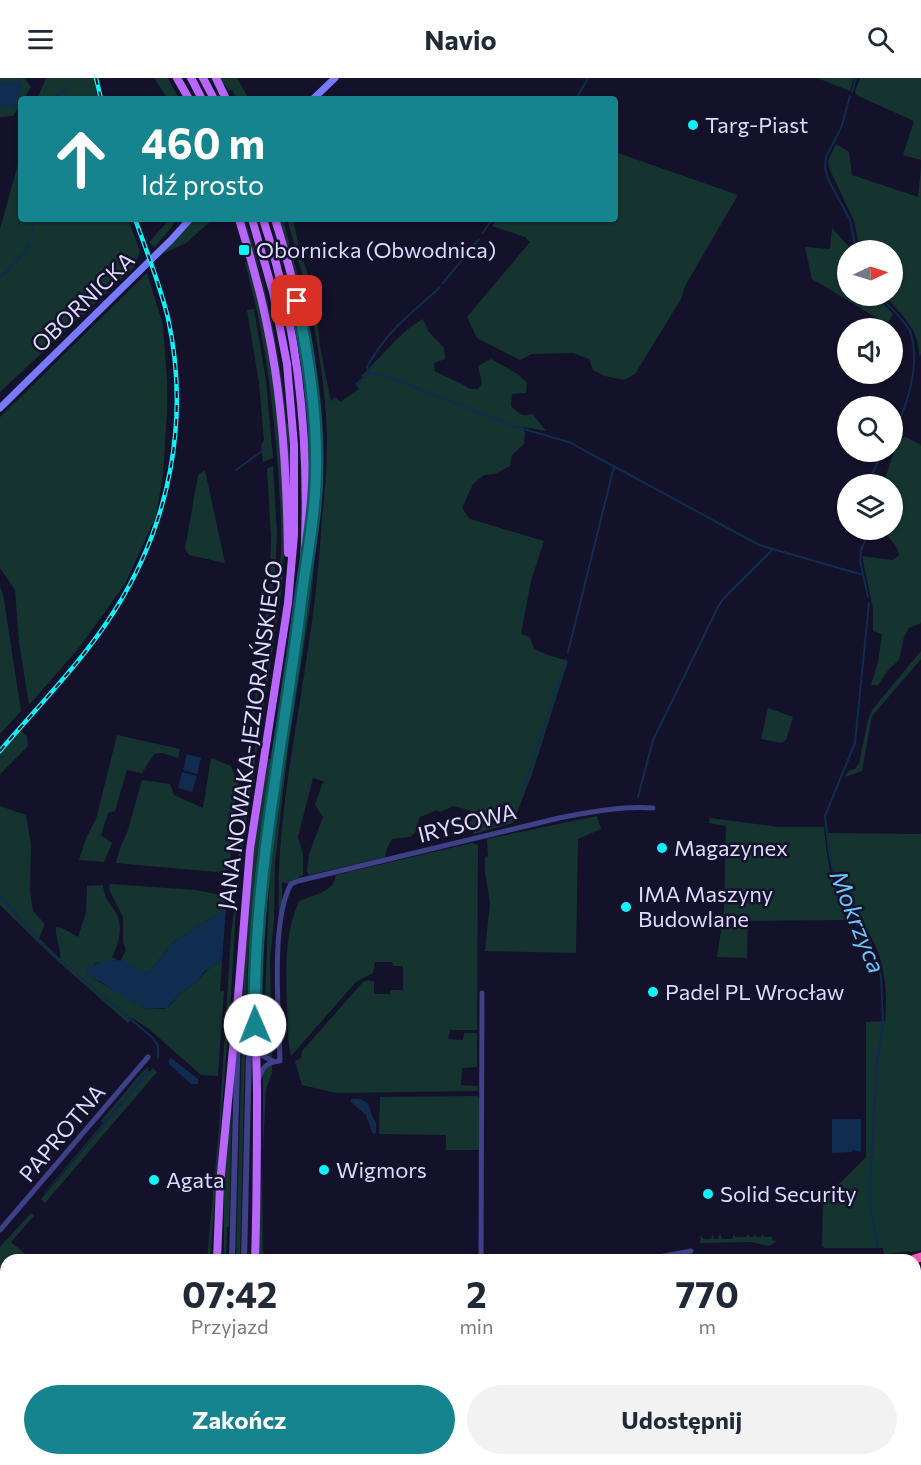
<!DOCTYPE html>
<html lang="pl">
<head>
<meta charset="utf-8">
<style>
  :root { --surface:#fff; --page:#f2f2f3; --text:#1f2937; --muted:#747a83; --accent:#16848e }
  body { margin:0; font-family:Commissioner,sans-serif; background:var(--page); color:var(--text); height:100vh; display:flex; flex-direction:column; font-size:22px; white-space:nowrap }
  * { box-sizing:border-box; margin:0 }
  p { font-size:20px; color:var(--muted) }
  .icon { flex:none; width:33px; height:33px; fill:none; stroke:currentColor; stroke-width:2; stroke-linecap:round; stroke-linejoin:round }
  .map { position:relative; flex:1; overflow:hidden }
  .details { position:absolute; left:0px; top:1176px; width:921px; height:212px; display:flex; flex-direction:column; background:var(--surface); border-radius:18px 18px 0 0; box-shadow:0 2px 4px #0004 }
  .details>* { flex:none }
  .banner { position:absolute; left:18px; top:18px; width:600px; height:126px; border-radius:6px; box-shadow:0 2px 4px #0004; background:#16848e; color:#fff; overflow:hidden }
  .needle { width:39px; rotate:86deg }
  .buttons { position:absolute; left:837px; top:162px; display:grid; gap:12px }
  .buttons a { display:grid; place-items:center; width:66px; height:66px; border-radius:50%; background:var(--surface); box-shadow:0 2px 4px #0004; font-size:30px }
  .pin { position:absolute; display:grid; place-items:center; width:51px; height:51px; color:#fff; margin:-26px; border-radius:12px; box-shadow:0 3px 9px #0006 }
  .me { position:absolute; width:66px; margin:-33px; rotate:359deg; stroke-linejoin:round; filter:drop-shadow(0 0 4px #0008) }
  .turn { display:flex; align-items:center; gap:21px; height:126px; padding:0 24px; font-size:27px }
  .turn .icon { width:78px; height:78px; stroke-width:2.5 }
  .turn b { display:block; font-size:42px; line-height:51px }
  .eta { display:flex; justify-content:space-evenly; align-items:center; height:102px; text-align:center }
  .eta b { font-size:36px; font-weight:700; line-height:42px }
  .action { display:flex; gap:12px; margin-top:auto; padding:12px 24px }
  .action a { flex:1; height:69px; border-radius:36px; background:var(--accent); color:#fff; font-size:24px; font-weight:700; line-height:69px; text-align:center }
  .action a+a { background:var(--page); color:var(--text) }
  header { display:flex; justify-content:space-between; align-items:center; height:78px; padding:0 24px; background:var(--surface); font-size:27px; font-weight:700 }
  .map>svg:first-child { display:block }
  .green { fill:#153430 }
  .water { fill:#102c4f }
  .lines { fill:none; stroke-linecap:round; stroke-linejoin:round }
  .stream { stroke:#102c4f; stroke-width:2 }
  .minor { stroke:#3e4088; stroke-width:5 }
  .tertiary { stroke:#3e4088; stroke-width:6 }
  .secondary { stroke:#757bfc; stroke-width:7 }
  .primary { stroke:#b865fb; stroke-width:8 }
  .motorway { stroke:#fb59b3; stroke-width:9 }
  .rail-casing { stroke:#0cf3f9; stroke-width:4.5 }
  .rail { stroke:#14112a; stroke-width:2; stroke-dasharray:7; stroke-linecap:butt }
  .route-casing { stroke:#0e565c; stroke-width:15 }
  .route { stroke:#16848e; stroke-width:10 }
  .poi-dot { fill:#0cf3f9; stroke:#14112a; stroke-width:2 }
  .labels { text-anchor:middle; stroke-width:5; stroke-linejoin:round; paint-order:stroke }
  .poi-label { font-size:22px; fill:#dddbfe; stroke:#14112a; text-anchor:start }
  .street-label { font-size:22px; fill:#dddbfe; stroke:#14112a }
  .water-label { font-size:24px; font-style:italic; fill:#6cc4fb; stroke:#14112a }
</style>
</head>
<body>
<header><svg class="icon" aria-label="menu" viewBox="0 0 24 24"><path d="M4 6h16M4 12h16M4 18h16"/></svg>Navio<svg class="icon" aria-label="search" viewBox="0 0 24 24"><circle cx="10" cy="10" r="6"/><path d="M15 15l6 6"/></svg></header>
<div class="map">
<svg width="921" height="1387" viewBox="0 0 921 1387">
  <rect width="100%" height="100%" fill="#14112a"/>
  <path class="green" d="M0 0H24L31 9 24 21H21V25L13 38 0 39Z
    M46 0H94L98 21H37Z
    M154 0H168L179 21H168Z
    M219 0H237L249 21H237L232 12 229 13Z
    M817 0H854L850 13Z
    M860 0H921V82L903 77 914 43 856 17 855 13Z
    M836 66 849 74 852 97 918 119 921 89V277L919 278C920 252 901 236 885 218H892V172H860L854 143 830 92 828 83Z
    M615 74 738 117 685 208 681 221 635 296 624 302 605 298 593 292 589 281 573 275 532 276 520 282 477 260 467 239 530 164 525 159 492 148 497 141H615Z
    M21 75V141H128L140 173 134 189 128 195 0 314V151Z
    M170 141H176L171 150 154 170 149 164Z
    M194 141H213L186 165 162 176Z
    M243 141H245C267 208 280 276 287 346H289L291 418 277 276 261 199Z
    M279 141H283L303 217 312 263 322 342 323 377 311 523 288 671 275 785 274 843 270 880 272 979 267 978 263 973 270 791 284 674 309 503 318 402V343Z
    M287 141H293L299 169 316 222 320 269 331 324 337 320 340 324 359 311 356 307 365 300 361 298C381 280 399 254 423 241L428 253 444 270 445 281 434 285 435 293C447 300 459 303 470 311H478L482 305 478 288 491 281 519 297 527 305 526 315 512 316 511 328C519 336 522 339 533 336L546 353 523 349 525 355 524 366 512 377 510 388 495 396 484 397 473 406 462 430 470 441 544 463 531 503 521 556 530 559 534 571 548 577 568 583 532 696 513 745 474 756 467 747 473 741 472 733 454 728 440 734 437 732 420 739 415 755 410 759 392 761 387 770 385 779 309 797 307 794 309 776 323 739 315 727 322 706 325 704 313 700 298 759 303 776V797L288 806 282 804V829L279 842C275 751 295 661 308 571 315 528 319 484 322 441 325 413 327 386 327 359 325 285 308 212 287 141Z
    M832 150 852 172H848V218H876L893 236 887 246 812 201 805 169 830 171Z
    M247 184 253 196 267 258 278 341 285 454 282 510 238 794 237 789C249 688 273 588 280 487 283 455 280 423 278 392 273 321 264 253 245 185Z
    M147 195 163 247 167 303V334L163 397 156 438 125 506 78 571 29 627 19 564 15 512 0 490V339Z
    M254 231 266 303 273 380 263 384 261 367 264 362 259 305 247 232Z
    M906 359 921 367V545L909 550 904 559 899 582 889 591 878 607H871L878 584 882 556 873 553V531L862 478 893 482 899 477C897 463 886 461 885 452H892V406H883L899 360Z
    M273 388 277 456 275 495 255 635H253L270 503 271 459 267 391Z
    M205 392 225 485 189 477 185 471 198 397Z
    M0 509 3 516 21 633 0 656Z
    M921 573V581L872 638 862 693 845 699 848 693 855 691 859 685 868 642 872 632Z
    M768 630 793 639 786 662 781 665 761 661Z
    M20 652 27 658 28 668 0 696V676Z
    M117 657 180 671 178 680 162 675 154 676 142 695 127 692 115 733 108 735 101 757 112 765 104 784 79 782 86 760 96 741Z
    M211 680 231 688 238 705 229 792 216 794 116 785 120 770 128 752 142 702 170 706 174 717 203 730Z
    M268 681H271L257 778 247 892 240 1182H236L244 890 253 776Z
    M0 728 26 737 31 767 30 814 33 833 45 846 39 860 60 881C62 874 55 860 56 849L62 850 78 859 86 834 87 808 103 807C104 819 109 824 115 833 124 847 119 866 112 879L117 882 95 885 89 898 147 931H163L168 930 180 916 196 904 208 891 222 883 220 914 224 913 218 998 201 997 149 951 132 940 128 945 51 877 0 827Z
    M597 738 601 751 578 761 576 875 485 873 490 825 485 794V779L488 778 487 761Z
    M710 740 780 749H824C827 776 829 807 846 828L844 831 847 842 748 843 747 880 717 879 724 832 726 748 709 745Z
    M827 755 921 756V1172L918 1173 884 1176 883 1170H824L822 1168 823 1114H838L835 1110 866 1079V944L885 943C888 915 885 882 870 857 862 844 850 832 843 819 834 800 830 776 827 755Z
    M472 765 478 767 477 952H450L448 961 463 962 464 955H477V989L462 990 461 1007 477 1008 478 1013 336 1015 302 1007 295 983 301 980 302 973 363 904 368 902 374 904V916H390V912H403V888H393L392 884H375L373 895 356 904 291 978C287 961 288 945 287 928 286 891 284 857 299 823 314 817 334 814 336 797Z
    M110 806 196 812 225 818 226 831 174 863 149 894 139 892 121 882 126 872 123 864V839L109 811Z
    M235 825 236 833 231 917 210 1182H207L219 1050 231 856Z
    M272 987V995L266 1011 263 1072V995L268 988Z
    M149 989 148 992 103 1045 101 1043 143 993Z
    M153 990 157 994 45 1125 41 1121Z
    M477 1018 480 1021V1072H446V1057L379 1056 380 1019Z
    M232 1021 229 1149H227L226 1182H224V1102Z
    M262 1083 263 1182H259Z
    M31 1135 34 1138 11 1164 32 1182H24L21 1179 8 1181 5 1185 6 1281H0V1169Z
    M720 1155 722 1161H732L734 1156 735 1159H746L748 1156 750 1159H754L755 1156 757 1159H761L762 1156 764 1159H772V1162L777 1163 769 1168 750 1164 700 1165 701 1156 703 1161H711L713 1156 714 1161H718Z
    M0 1332H6V1382H38L33 1387H0Z
    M114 1382H186L185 1387H118Z
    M290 1382H385V1387H291Z"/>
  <path class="water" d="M0 4H19L22 6 15 29 0 30Z
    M187 676 201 680 197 696 183 692Z
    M182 694 197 698 192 714 178 710Z
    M226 831 222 883 206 892 196 904 180 916 167 930 147 931 116 914 101 904 90 899 86 895V890L103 883 124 882 140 892 149 894 174 863Z
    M171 980 198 1001V1006H191L170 987 168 983Z
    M148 992 150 994 44 1116V1115Z
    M351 1021H360L368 1025 372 1038 376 1045V1055L373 1056 366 1037 351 1024Z
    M832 1041H861V1074L853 1072 852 1074 832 1075Z"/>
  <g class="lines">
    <path class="stream" d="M852 14 856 0
      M850 18 841 50 826 79 825 89 828 101 850 142 856 172
      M52 21 67 11
      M576 21 588 0
      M32 141 33 152
      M483 155 492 141
      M0 200 25 174 30 166
      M443 205 479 161
      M880 218C889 229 902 239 910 253 921 285 908 327 892 358
      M369 294 367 289C388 251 409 238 439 210
      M356 306 370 295 389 299 516 349 569 364 759 467 863 497
      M328 325 336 320
      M236 392 269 368
      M867 406 883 374
      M868 519 860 482 861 472 870 452
      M869 525 855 665 825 738 829 775 837 808 841 819 869 860 881 898 883 945 877 984 870 1109V1129L878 1169
      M568 574 614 389
      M524 709 566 582
      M638 719 653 662 718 529 723 521 773 471
      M0 818 45 869 153 960 158 968V980"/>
    <path class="minor" d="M259 968 263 978 273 983
      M259 1001C262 989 267 984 280 983 279 939 270 844 291 806L298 803 559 740C590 734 621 728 653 730
      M0 1152 148 979
      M481 1182 482 915
      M642 1182 691 1173
      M110 1382 114 1387
      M495 1387 498 1382"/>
    <path class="tertiary" d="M232 1182 238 949
      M244 1182 249 973 253 943
      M199 1387V1382
      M215 1387 216 1382
      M227 1387V1382
      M240 1387 241 1382"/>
    <path class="secondary" d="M313 21 335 0
      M0 330 171 162 190 141
      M0 1298 6 1297
      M0 1320H6"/>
    <path class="primary" d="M177 0 189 21
      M191 0 202 21
      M203 0 214 21
      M216 0 226 21
      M239 141C250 177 261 214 268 252 283 324 287 401 288 475
      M275 141C300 221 319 306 316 391 316 412 313 434 311 455
      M217 1182 220 1106 238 919 250 771 288 525 294 457V367L287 286 273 214 252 141
      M255 1182C257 1126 257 1069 257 1013 256 953 253 894 259 834 265 766 275 698 285 630 291 592 299 554 302 516 312 389 303 263 263 141
      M915 1195H921"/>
    <path class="motorway" d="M912 1182 921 1179"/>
    <g class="rail-casing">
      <path id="rail" d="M96 0 101 21
        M0 673C39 627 83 583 115 532 170 445 190 341 168 240 160 207 147 174 135 141"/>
    </g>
    <use href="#rail" class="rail"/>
  </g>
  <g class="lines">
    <g class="route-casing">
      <path id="route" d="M255 947C252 801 285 659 302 515 308 473 316 431 316 389 317 333 308 278 297 223"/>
    </g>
    <use href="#route" class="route"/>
  </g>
  <g class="poi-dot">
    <circle cx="693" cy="47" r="6"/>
    <rect x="238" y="166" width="12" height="12" rx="3"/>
    <circle cx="662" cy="770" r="6"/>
    <circle cx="626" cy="829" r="6"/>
    <circle cx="653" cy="914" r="6"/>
    <circle cx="324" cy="1092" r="6"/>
    <circle cx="154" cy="1102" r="6"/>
    <circle cx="708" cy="1116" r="6"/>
  </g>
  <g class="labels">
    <g class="poi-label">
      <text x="705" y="55">Targ-Piast</text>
      <text x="256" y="180">Obornicka (Obwodnica)</text>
      <text x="674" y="778">Magazynex</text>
      <text x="638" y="824">IMA Maszyny<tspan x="638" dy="25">Budowlane</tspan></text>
      <text x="665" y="922">Padel PL Wrocław</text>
      <text x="336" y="1100">Wigmors</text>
      <text x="166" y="1110">Agata</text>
      <text x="720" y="1124">Solid Security</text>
    </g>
    <g class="street-label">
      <text transform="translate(83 224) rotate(-44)" y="8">OBORNICKA</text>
      <text transform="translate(250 657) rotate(-82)" y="8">JANA NOWAKA-JEZIORAŃSKIEGO</text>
      <text transform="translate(467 745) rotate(-14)" y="8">IRYSOWA</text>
      <text transform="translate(62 1055) rotate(-50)" y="8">PAPROTNA</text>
    </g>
    <g class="water-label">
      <text transform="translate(857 844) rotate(68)" y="8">Mokrzyca</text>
    </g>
  </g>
</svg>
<div class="buttons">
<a><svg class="needle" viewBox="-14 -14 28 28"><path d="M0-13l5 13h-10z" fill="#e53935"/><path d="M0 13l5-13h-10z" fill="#747a83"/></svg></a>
<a><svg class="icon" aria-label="sound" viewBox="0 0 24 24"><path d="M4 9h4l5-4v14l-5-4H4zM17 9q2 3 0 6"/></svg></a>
<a><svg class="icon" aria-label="search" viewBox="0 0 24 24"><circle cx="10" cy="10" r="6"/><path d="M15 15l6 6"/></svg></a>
<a><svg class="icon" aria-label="layers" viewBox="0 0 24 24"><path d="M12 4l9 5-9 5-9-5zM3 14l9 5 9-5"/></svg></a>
</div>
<div class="pin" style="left:297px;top:223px;background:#d93025"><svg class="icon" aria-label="arrive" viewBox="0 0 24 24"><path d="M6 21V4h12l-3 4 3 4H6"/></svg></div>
<svg class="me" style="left:255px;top:947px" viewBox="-20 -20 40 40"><circle r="19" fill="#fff"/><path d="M0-13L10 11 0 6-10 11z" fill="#16848e"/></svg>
<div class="banner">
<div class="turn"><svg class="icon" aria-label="ahead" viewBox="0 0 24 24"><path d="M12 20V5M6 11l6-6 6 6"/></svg><div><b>460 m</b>Idź prosto</div></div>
</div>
<section class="details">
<div class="eta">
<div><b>07:42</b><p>Przyjazd</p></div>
<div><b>2</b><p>min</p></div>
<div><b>770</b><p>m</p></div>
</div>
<div class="action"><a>Zakończ</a><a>Udostępnij</a></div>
</section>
</div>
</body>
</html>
